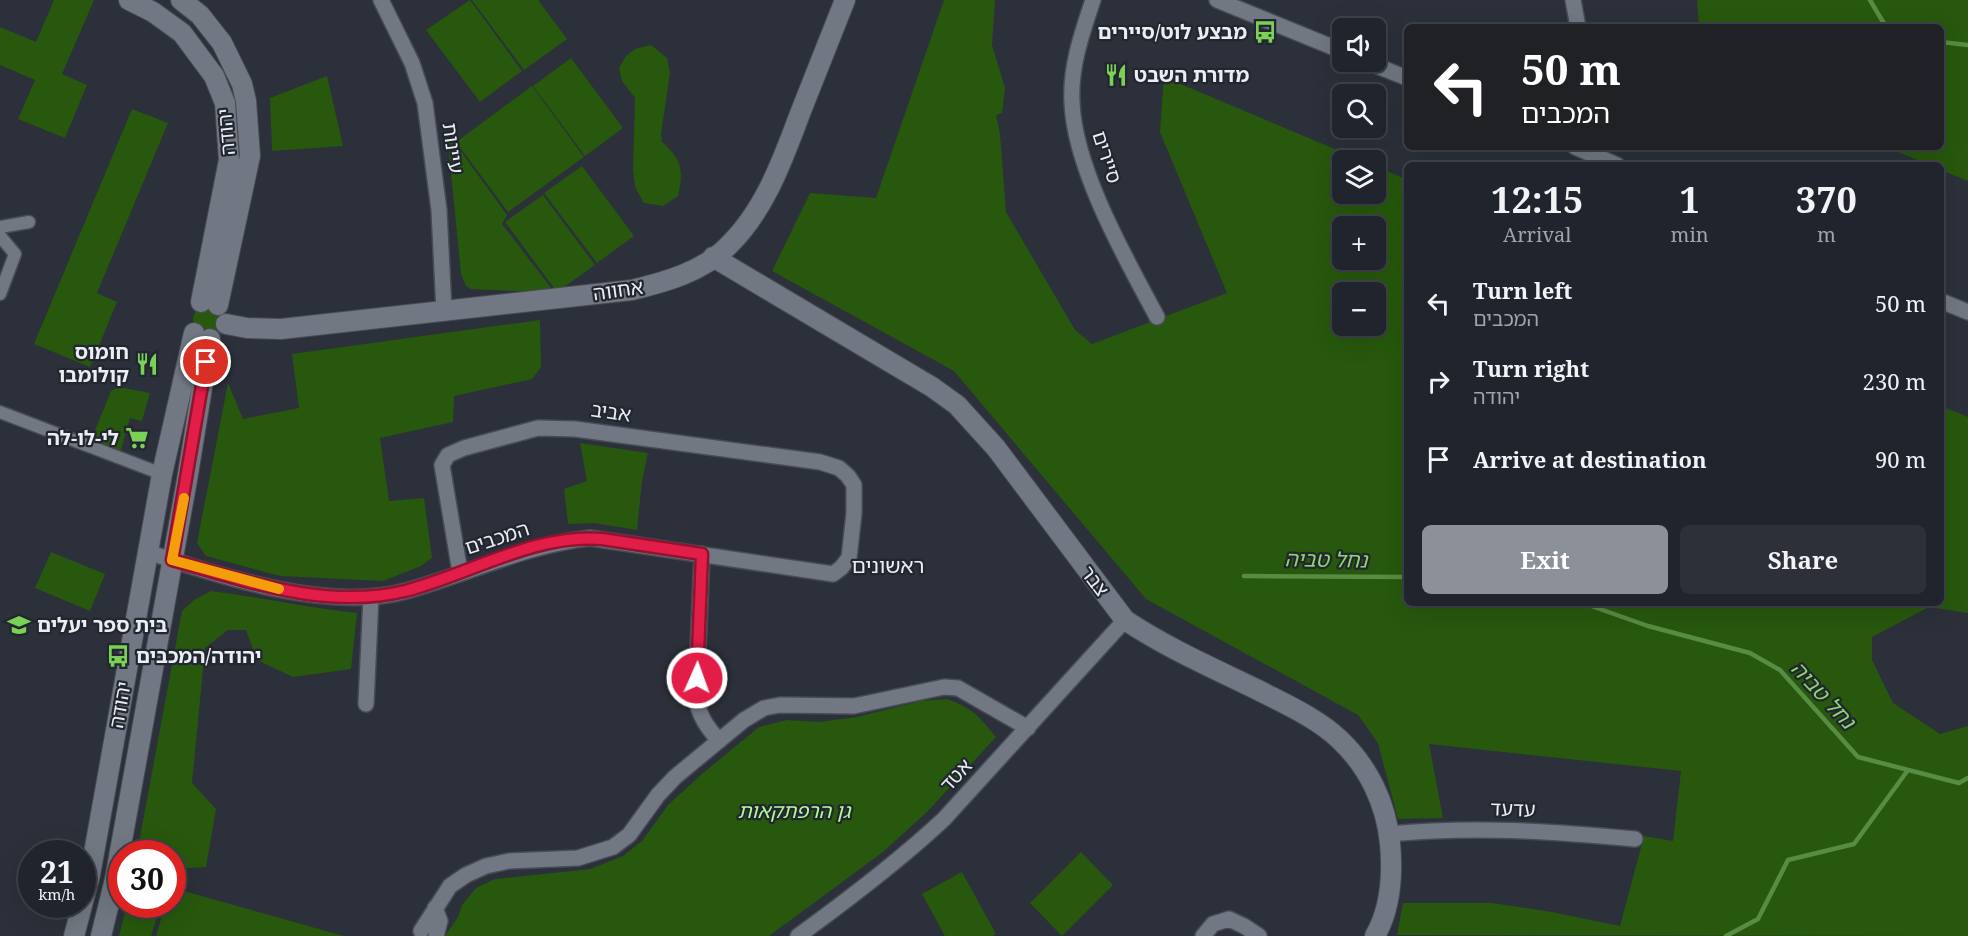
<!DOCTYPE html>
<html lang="en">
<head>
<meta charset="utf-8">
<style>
  :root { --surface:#20242c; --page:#2d3038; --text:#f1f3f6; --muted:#a2a4a9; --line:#3d4148; --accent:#8c9099 }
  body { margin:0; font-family:"Noto Serif","Noto Sans Hebrew",serif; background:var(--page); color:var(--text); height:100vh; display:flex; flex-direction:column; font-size:22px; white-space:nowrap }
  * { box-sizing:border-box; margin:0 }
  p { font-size:20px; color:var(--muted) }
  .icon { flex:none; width:33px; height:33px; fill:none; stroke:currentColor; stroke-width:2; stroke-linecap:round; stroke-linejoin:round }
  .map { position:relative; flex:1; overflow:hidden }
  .panel { position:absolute; left:1404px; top:162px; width:540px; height:444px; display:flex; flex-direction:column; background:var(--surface); border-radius:9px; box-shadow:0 6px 24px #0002,0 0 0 2px var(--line) }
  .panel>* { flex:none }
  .top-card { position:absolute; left:1404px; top:24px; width:540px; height:126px; border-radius:9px; box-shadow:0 6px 24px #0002,0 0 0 2px var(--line); background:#202124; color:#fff; overflow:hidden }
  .tools { position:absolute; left:1332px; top:18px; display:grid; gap:12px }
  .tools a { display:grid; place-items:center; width:54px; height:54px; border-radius:9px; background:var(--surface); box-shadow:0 6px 24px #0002,0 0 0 2px var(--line); font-size:30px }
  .speed { position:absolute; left:18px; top:840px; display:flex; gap:12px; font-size:30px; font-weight:700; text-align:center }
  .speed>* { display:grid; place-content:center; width:78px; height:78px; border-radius:50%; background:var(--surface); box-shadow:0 6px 24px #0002,0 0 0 2px var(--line); line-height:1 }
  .speed small { font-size:15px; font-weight:400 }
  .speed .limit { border:9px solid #d22; background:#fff; color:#111 }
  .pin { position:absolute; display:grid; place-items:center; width:51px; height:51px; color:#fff; margin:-26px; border:3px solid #fff; border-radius:50%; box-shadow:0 2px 6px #0007 }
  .me { position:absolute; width:66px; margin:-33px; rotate:2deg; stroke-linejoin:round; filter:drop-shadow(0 0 4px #0008) }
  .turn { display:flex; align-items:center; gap:21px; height:126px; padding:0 18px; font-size:27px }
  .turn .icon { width:78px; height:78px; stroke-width:2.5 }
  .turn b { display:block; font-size:42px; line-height:51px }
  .eta { display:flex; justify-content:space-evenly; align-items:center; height:102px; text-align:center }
  .eta b { font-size:36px; font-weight:700; line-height:42px }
  .action { display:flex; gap:12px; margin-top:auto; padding:12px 18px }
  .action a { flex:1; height:69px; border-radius:9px; background:var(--accent); color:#fff; font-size:24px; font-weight:700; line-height:69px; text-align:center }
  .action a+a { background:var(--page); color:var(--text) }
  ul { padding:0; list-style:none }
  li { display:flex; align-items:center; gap:18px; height:78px; padding:0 18px }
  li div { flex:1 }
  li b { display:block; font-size:22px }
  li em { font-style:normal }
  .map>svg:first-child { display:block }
  .green { fill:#27580d; fill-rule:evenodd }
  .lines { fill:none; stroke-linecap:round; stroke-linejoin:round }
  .stream { stroke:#588b43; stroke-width:4.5 }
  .pedestrian-casing { stroke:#474b53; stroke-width:15 }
  .minor-casing { stroke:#474b53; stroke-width:18 }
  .tertiary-casing { stroke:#474b53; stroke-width:22 }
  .pedestrian { stroke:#727883; stroke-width:12 }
  .minor { stroke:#727883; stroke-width:15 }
  .tertiary { stroke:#727883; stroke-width:20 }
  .route-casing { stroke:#92132f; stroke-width:15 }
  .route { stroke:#e11d48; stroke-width:10 }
  .slow { stroke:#f59e0b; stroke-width:10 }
  .labels { text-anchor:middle; stroke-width:4.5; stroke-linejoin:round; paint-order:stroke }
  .poi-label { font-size:20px; font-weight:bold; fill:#eaedf3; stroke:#22262f; text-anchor:end }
  .street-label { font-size:20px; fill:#eaedf3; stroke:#22262f }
  .park-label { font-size:20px; font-style:italic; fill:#b3fa98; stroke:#22262f }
  .water-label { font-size:21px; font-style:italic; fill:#8ed473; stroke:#22262f }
  .neighbourhood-label { font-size:21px; fill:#eaedf3; stroke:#22262f }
</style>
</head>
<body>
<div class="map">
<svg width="1968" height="936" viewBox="0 0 1968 936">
  <rect width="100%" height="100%" fill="#2b303a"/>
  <path class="green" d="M54 0H94L62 74 87 85 65 138 18 119 35 80 0 65V27L36 42Z
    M470 0 522 71 480 102 426 30Z
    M472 0H538L567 39 524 70Z
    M944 0H995L992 45 1005 88 1002 113 996 115 1000 134 1006 212 1075 330 1092 344 1227 293 1160 132 1164 77 1361 160H1342V194H1376V166L1407 180V603H1941V406L1968 417V613L1929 607 1872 637V660L1893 703 1940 734 1968 726V936L1397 935 1403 903H1492L1552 912 1620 926 1644 836 1673 841 1681 771 1429 744 1443 818 1398 819 1378 743 1358 715 1146 599 954 371 772 271 810 193 876 198ZM1342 226H1376V260H1342ZM1342 292H1376V326H1342Z
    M1697 0H1968V181L1941 170V165H1930L1886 147H1941V27H1699Z
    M651 45 667 58 670 73 661 134 662 142C682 159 684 171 678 196L663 206 644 203 635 187 633 169 635 98 622 81 619 68 626 56 635 49Z
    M571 58 623 128 585 156 533 86Z
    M327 76 343 146 272 151 270 98Z
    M532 86 584 157 508 212 456 142Z
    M132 109 168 123 97 293 117 302 90 367 34 344Z
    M447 132 507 215 502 224 555 293 471 289 466 286 461 274Z
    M582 166 634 236 597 263 544 193Z
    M543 195 595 265 557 292 505 222Z
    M193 320a14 14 0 1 1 28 0a14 14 0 1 1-28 0Z
    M540 320 541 367 532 379 454 396 453 422 380 438 389 501 424 498 432 558 421 566 383 581 280 576 206 556 197 543 228 383 243 419 299 408 292 354Z
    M119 387 150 393 142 421 130 418 120 453 90 443 111 391Z
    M580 443 648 453 642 481 637 530 594 523 568 524 564 489 587 481Z
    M51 552 105 574 90 611 35 588Z
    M211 591C260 597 308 608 357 613L351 669 293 677 257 660 246 630H228L205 648 192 783 216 809 206 867 173 869V871L172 854 137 853 182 611 194 600Z
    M947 699C972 708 979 716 996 737L927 812 883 852 769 936H445L458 917 462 905 476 888 495 879 590 869 623 856 642 841 668 805 703 773 759 727 787 720 819 722 857 717 921 701Z
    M1081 852 1113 885 1062 936 1030 903Z
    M962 872 996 934 992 936H945L922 894Z
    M173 888 344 936H156L165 905 172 904Z
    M127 905H161L151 936H119Z"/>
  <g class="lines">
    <path class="stream" d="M1870 0 1886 27
      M1941 42 1968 45
      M1244 576 1407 577
      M1583 603 1648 626 1750 653 1780 670 1858 757 1959 783 1968 778
      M1726 936 1758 919 1788 860 1854 844 1908 770"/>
    <g class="pedestrian-casing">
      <path id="pedestrian" d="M0 227 29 222
        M0 236 15 254 0 294
        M0 412 162 474"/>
    </g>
    <g class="minor-casing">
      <path id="minor" d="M381 0 412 63 425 103 439 210 444 311
        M1093 0C1082 33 1070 67 1072 102 1074 168 1126 259 1157 317
        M1217 0 1342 51
        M1573 0 1578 27
        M1367 62 1407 78
        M1575 147 1617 165
        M1941 301 1968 312
        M148 552C221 577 330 612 406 591 468 574 525 545 590 538L833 574 841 568 849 558 854 513V485L848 476 839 468 820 462 575 429 538 428 464 448 448 455 442 465 460 572
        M702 554 696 698C699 716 707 727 719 741
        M366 704 371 597
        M1389 834C1474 826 1550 831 1635 839
        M435 908 440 921 436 936
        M421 931 450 886 466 875 486 866 509 861 578 858 613 847 629 835 658 795 675 777 744 720 764 708 780 705 854 706 944 687 958 688 1028 728
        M798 936C849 899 898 862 944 819L1125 620
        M1203 936 1213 924 1229 919 1244 926 1259 936"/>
    </g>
    <g class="tertiary-casing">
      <path id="tertiary" d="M129 0 153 12 182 33 214 76 225 103 229 160 201 302
        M181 0 200 15 222 43 242 84 246 101 250 156 218 305
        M713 257 932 387 957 405 996 448 1125 620C1167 648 1213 668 1258 690 1285 704 1317 718 1339 739 1369 767 1386 804 1390 843 1393 875 1391 908 1375 936
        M226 324 247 328 281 329 632 290C665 282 702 272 727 247 765 211 783 159 801 111 816 74 830 37 845 0
        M74 936 90 875 162 474 194 333
        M101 936 115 879 187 480 210 339"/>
    </g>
    <use href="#pedestrian" class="pedestrian"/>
    <use href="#minor" class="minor"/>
    <use href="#tertiary" class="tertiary"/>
  </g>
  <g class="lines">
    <g class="route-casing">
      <path id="route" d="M206 362 172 560C246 581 327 610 405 591 468 575 535 533 602 539L702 554 697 678"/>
    </g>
    <use href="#route" class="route"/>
    <path class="slow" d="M184 498 172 560 279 589"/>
  </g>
  <defs>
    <g id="bus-bare" transform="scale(1.8)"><path d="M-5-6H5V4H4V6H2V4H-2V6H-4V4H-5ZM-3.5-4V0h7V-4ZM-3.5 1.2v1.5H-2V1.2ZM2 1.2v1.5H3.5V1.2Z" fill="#7bd156" stroke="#22262f" stroke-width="2.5" paint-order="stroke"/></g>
    <g id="restaurant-bare" transform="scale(1.8)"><path d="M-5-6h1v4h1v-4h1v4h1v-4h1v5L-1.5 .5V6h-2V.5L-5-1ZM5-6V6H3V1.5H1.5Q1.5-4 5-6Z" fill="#7bd156" stroke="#22262f" stroke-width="2.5" paint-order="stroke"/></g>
    <g id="supermarket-bare" transform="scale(1.8)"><path d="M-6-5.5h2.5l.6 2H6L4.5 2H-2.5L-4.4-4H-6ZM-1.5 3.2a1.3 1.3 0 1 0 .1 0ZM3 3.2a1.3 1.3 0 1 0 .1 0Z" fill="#7bd156" stroke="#22262f" stroke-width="2.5" paint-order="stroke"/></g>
    <g id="school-bare" transform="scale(1.8)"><path d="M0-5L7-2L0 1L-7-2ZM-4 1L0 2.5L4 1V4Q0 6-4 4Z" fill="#7bd156" stroke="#22262f" stroke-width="2.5" paint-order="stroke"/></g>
  </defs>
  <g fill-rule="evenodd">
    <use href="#bus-bare" x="1265" y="32"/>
    <use href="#restaurant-bare" x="1116" y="75"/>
    <use href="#restaurant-bare" x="147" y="364"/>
    <use href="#supermarket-bare" x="137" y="438"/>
    <use href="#school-bare" x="19" y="625"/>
    <use href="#bus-bare" x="118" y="656"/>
  </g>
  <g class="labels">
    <g class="poi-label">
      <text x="1247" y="39">מבצע לוט/סיירים</text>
      <text x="1134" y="82" text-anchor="start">מדורת השבט</text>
      <text x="129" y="359">חומוס<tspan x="129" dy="23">קולומבו</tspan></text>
      <text x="119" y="445">לי-לו-לה</text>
      <text x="37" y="632" text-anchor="start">בית ספר יעלים</text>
      <text x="136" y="663" text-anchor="start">יהודה/המכבים</text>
    </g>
    <g class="street-label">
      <text transform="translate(226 132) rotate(-95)" y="7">יהודה</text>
      <text transform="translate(453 148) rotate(82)" y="7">עיינות</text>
      <text transform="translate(1107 157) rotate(72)" y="7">סיירים</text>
      <text transform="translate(618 290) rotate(-8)" y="7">אחווה</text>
      <text transform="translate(611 412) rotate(8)" y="7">אביב</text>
      <text transform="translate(497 538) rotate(-18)" y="7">המכבים</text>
      <text transform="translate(1095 581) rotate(53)" y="7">צבר</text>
      <text transform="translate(120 705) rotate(-80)" y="7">יהודה</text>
      <text transform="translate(956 775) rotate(-47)" y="7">אטד</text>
      <text transform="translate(1513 809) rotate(2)" y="7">עדעד</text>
    </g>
    <g class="park-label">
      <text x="794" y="818">גן הרפתקאות</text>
    </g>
    <g class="water-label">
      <text transform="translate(1326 560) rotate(1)" y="7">נחל טביה</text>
      <text transform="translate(1823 695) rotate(47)" y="7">נחל טביה</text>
    </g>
    <g class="neighbourhood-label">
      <text x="888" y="573">ראשונים</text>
    </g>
  </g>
</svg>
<div class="tools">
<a><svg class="icon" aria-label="sound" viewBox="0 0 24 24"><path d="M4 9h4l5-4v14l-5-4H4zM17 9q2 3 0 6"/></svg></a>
<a><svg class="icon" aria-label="search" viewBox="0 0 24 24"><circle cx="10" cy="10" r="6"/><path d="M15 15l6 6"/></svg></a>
<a><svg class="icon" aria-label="layers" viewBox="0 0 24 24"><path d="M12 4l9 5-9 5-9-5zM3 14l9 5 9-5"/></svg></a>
<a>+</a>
<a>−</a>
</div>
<div class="speed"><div>21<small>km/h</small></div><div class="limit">30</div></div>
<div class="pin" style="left:206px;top:362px;background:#d93025"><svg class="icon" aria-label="arrive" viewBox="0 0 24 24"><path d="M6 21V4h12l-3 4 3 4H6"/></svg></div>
<svg class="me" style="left:697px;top:678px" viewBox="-20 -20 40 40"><circle r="17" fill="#e11d48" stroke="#fff" stroke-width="3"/><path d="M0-11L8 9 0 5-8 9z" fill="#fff"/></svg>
<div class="top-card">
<div class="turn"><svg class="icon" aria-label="left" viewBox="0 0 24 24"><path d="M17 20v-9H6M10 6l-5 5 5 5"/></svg><div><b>50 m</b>המכבים</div></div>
</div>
<section class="panel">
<div class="eta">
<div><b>12:15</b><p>Arrival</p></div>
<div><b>1</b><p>min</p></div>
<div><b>370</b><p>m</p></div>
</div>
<ul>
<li><svg class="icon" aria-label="left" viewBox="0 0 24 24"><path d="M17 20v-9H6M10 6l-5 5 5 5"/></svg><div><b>Turn left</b><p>המכבים</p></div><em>50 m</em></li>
<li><svg class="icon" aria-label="right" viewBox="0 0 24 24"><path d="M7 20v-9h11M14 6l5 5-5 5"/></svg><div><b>Turn right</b><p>יהודה</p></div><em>230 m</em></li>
<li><svg class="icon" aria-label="arrive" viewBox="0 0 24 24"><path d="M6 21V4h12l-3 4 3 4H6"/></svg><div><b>Arrive at destination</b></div><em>90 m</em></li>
</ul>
<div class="action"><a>Exit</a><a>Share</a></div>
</section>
</div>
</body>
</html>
